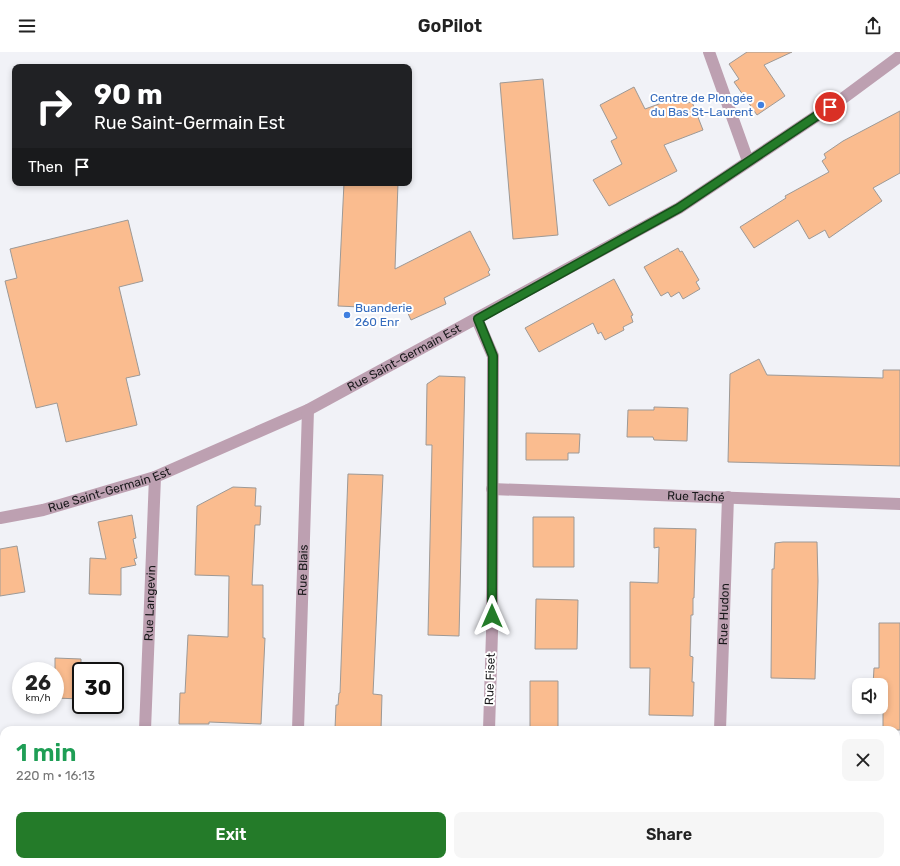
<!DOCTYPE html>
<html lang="en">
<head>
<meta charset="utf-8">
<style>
  body { margin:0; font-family:Rubik,sans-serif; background:#f6f6f6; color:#222; height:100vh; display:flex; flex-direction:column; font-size:15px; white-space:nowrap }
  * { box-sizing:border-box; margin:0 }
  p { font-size:13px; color:#767676 }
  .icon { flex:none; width:22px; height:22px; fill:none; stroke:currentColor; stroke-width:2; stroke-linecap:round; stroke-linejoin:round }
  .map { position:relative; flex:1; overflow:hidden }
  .drawer { position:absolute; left:0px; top:674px; width:900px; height:140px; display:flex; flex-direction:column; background:#fff; border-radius:12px 12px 0 0; box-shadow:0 2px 6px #0003 }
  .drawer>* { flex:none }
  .top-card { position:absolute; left:12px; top:12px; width:400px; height:122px; border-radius:8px; box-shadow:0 2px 6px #0003; background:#202124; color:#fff; overflow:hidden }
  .controls { position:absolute; left:852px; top:626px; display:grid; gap:8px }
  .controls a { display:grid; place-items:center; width:36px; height:36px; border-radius:8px; background:#fff; box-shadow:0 2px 6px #0003; font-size:20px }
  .speed { position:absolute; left:12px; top:610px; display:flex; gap:8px; font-size:20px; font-weight:700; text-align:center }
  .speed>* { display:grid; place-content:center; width:52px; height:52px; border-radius:50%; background:#fff; box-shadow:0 2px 6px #0003; line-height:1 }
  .speed small { font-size:10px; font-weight:400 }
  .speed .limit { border:2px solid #111; border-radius:6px; background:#fff; color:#111 }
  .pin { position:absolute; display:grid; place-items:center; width:34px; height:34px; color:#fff; margin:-17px; border:2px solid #fff; border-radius:50%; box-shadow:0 1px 4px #0007 }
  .me { position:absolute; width:44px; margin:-22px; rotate:0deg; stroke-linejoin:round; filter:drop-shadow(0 0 3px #0008) }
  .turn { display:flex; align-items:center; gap:14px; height:84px; padding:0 16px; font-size:18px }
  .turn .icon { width:52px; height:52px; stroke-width:2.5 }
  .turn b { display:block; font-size:28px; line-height:34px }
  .then { display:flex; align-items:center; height:38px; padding:0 16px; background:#0003; gap:8px; font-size:15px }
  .round { display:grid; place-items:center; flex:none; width:42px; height:42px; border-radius:8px; background:#f6f6f6 }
  .head { display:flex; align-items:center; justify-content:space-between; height:68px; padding:0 16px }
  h1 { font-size:24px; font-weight:600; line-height:30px; color:#1e9e55 }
  .button { display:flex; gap:8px; margin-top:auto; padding:8px 16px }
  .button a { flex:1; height:46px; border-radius:8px; background:#247b29; color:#fff; font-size:16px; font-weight:600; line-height:46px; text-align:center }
  .button a+a { background:#f6f6f6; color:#222 }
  header { display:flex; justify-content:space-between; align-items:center; height:52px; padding:0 16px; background:#fff; font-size:18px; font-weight:600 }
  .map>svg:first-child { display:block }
</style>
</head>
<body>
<header><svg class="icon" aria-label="menu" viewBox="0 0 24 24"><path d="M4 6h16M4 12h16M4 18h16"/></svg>GoPilot<svg class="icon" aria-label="share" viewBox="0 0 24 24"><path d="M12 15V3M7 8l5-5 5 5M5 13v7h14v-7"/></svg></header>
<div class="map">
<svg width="900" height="814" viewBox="0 0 900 814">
  <rect width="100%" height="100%" fill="#f1f2f7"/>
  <path fill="#fabc8f" stroke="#9d9996" d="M 747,0 L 792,0 L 764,13 L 785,44 L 757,63 L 734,30 L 739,27 L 729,12 Z
    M 543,27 L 558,183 L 513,187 L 500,31 Z
    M 634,35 L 645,57 L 684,43 L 687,51 L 692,50 L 703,78 L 664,93 L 677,119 L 609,154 L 593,128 L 622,112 L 611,89 L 617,86 L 600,53 Z
    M 900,59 L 900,121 L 873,136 L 882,149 L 829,186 L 825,178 L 809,187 L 798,168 L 754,196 L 740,175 L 786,146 L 785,144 L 829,120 L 822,109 L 826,106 L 824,102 L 843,89 Z
    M 344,131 L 398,131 L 395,217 L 470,179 L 490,218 L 488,220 L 490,223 L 444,246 L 446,252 L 411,268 L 406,257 L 338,254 Z
    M 128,168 L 143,229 L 119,235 L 140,323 L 126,326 L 137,373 L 66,390 L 57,351 L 36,356 L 5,229 L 17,226 L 10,197 Z
    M 678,196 L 680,200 L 682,199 L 699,228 L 696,230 L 700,237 L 683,247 L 679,240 L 671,245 L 668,240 L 661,244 L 644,215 Z
    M 614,227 L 633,263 L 631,264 L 633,270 L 623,275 L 624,278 L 605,288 L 601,280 L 598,282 L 593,271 L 539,300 L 525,276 Z
    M 759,307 L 767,323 L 883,326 L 883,318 L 900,318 L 900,414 L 728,410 L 730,322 Z
    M 439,324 L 465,325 L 459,584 L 428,583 L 432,393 L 426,393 L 427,332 Z
    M 654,355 L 688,356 L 687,389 L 654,388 L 653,385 L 627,385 L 628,358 L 654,358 Z
    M 526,381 L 580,382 L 579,401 L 568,401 L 568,408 L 526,408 Z
    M 348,422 L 383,423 L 373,642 L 382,643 L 381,678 L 335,677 L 336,653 L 338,653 L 339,641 L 340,641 Z
    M 233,435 L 256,436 L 255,454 L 261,454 L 260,473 L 255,473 L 252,533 L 263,533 L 263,586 L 265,586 L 261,672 L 209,670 L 209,672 L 179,672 L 180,641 L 185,641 L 188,583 L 228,585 L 229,524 L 195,523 L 197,454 Z
    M 132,463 L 136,486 L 133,487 L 137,506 L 134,507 L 136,513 L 121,516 L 121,543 L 89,542 L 90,506 L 106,507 L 98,470 Z
    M 533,465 L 574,465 L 574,515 L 533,515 Z
    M 654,476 L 696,477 L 694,546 L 693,546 L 693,563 L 691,563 L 690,604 L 693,605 L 692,630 L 694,630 L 693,664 L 649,663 L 650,616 L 630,616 L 630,530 L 658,531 L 659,495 L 654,496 Z
    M 783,490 L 817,490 L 818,529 L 815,627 L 771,626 L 772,517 L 774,517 L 775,491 Z
    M 17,494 L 25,540 L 0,544 L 0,497 Z
    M 536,547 L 578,548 L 577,597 L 535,597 Z
    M 879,571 L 900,571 L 900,678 L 883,678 L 883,652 L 881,652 L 881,633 L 873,633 L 874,616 L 879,616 Z
    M 55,606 L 81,607 L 81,647 L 55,646 Z
    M 530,629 L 558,629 L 558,678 L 530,678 Z"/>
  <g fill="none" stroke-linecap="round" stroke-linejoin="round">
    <g stroke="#bda0b1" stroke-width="12">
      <path d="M 709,0 L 748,109"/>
      <path d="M 477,267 L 493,304 L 492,580 L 489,678"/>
      <path id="s1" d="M 492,437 L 900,452"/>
      <path id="s2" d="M 0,466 L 43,458 L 155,425 L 308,358 L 679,156 L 842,47 L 900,4"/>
      <path id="s3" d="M 145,678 L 155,425"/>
      <path id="s4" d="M 298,678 L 308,358"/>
      <path id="s5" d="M 720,678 L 728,445"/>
      <path d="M 140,814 L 140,810"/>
      <path d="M 293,814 L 294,810"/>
      <path d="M 484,814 L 485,810"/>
      <path d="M 716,814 L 716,810"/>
    </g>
  </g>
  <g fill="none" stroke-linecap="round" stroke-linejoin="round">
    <g stroke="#17501b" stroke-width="10">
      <path id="route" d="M 492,564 L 493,304 L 478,267 L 679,156 L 830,55"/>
    </g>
    <use href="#route" stroke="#247b29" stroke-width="7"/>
  </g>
  <g fill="#3f7fe0" stroke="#fff" stroke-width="1.5">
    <circle cx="761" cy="53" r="4"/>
    <circle cx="347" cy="263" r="4"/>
  </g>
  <g text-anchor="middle" stroke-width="4" stroke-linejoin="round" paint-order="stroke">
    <g font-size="12" fill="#366cbe" stroke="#fff" text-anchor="end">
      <text x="753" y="50">Centre de Plongée<tspan x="753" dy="14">du Bas St-Laurent</tspan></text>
      <text x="355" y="260" text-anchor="start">Buanderie<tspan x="355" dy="14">260 Enr</tspan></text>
    </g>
    <g font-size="12" fill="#19191b" stroke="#fff">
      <text dy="4" stroke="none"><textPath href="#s2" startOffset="437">Rue Saint-Germain Est</textPath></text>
      <text dy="4" stroke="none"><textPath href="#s2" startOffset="113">Rue Saint-Germain Est</textPath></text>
      <text dy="4" stroke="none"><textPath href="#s1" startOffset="204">Rue Taché</textPath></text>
      <text dy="4" stroke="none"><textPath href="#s4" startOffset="160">Rue Blais</textPath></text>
      <text dy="4" stroke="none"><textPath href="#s3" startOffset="127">Rue Langevin</textPath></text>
      <text dy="4" stroke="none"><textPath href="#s5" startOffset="116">Rue Hudon</textPath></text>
      <text transform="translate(490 627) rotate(-88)" y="4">Rue Fiset</text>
    </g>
  </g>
</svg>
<div class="controls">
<a><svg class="icon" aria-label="sound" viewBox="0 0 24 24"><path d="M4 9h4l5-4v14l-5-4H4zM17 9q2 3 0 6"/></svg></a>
</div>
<div class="speed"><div>26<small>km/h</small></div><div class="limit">30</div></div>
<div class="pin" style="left:830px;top:55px;background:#d93025"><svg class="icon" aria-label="arrive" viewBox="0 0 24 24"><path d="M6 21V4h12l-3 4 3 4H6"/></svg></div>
<svg class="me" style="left:492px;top:564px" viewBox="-20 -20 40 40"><path d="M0-17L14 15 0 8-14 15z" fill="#247b29" stroke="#fff" stroke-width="4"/></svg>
<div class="top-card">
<div class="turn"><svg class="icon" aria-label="right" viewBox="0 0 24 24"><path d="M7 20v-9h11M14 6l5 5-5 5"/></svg><div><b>90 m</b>Rue Saint-Germain Est</div></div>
<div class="then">Then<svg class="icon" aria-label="arrive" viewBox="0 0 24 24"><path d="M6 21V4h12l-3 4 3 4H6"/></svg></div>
</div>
<section class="drawer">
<div class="head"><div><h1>1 min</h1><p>220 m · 16:13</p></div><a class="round"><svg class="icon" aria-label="close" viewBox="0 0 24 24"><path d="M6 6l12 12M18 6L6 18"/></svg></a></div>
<div class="button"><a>Exit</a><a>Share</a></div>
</section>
</div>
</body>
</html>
